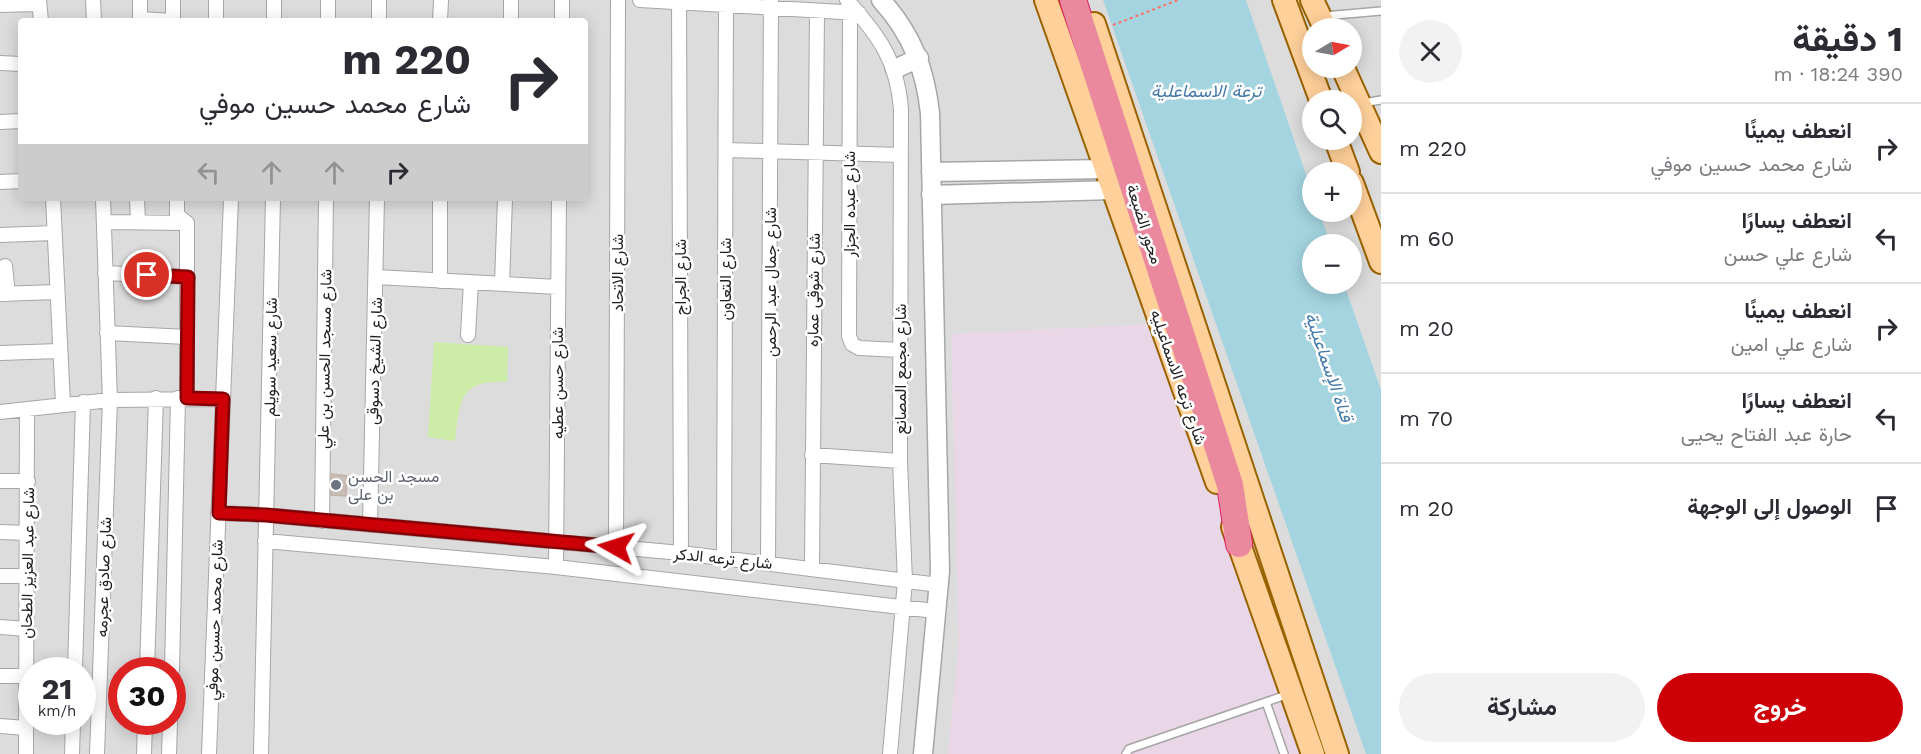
<!DOCTYPE html>
<html lang="ar">
<head>
<meta charset="utf-8">
<style>
  body { margin:0; font-family:"Work Sans",Vazirmatn,sans-serif; background:#f2f2f3; color:#2b2b33; direction:rtl; height:100vh; display:flex; flex-direction:column; font-size:22px; white-space:nowrap }
  * { box-sizing:border-box; margin:0 }
  p { font-size:20px; color:#7c7c81 }
  .icon { flex:none; width:33px; height:33px; fill:none; stroke:currentColor; stroke-width:2; stroke-linecap:round; stroke-linejoin:round }
  .map { position:relative; flex:1; overflow:hidden; direction:ltr }
  .panel { display:flex; flex-direction:column; background:#fff; width:540px }
  .panel>* { flex:none }
  .banner { position:absolute; left:18px; top:18px; width:570px; height:183px; border-radius:6px; box-shadow:0 3px 15px #0003; direction:rtl; background:#fff; color:#2b2b33; overflow:hidden }
  .needle { width:39px; rotate:80deg }
  .controls { position:absolute; left:1302px; top:18px; display:grid; gap:12px }
  .controls a { display:grid; place-items:center; width:60px; height:60px; border-radius:50%; background:#fff; box-shadow:0 3px 15px #0003; font-size:30px }
  .speed { position:absolute; left:18px; top:657px; display:flex; gap:12px; font-size:30px; font-weight:700; text-align:center }
  .speed>* { display:grid; place-content:center; width:78px; height:78px; border-radius:50%; background:#fff; box-shadow:0 3px 15px #0003; line-height:1 }
  .speed small { font-size:15px; font-weight:400 }
  .speed .limit { border:9px solid #d22; background:#fff; color:#111 }
  .pin { position:absolute; display:grid; place-items:center; width:51px; height:51px; color:#fff; margin:-26px; border:3px solid #fff; border-radius:50%; box-shadow:0 2px 6px #0007 }
  .me { position:absolute; width:66px; margin:-33px; rotate:276deg; stroke-linejoin:round; filter:drop-shadow(0 0 4px #0008) }
  .turn { display:flex; align-items:center; gap:21px; height:126px; padding:0 18px; font-size:27px }
  .turn .icon { width:78px; height:78px; stroke-width:2.5 }
  .turn b { display:block; font-size:42px; line-height:51px }
  .lanes { display:flex; align-items:center; height:57px; padding:0 18px; background:#0003; justify-content:center; gap:30px; direction:ltr }
  .lanes .off { opacity:.35 }
  .round { display:grid; place-items:center; flex:none; width:63px; height:63px; border-radius:32px; background:#f2f2f3 }
  .overview { display:flex; align-items:center; justify-content:space-between; height:102px; padding:0 18px }
  h1 { font-size:36px; font-weight:700; line-height:45px }
  .action { display:flex; gap:12px; margin-top:auto; padding:12px 18px }
  .action a { flex:1; height:69px; border-radius:36px; background:#cd0007; color:#fff; font-size:24px; font-weight:700; line-height:69px; text-align:center }
  .action a+a { background:#f2f2f3; color:#2b2b33 }
  ul { padding:0; list-style:none }
  li { display:flex; align-items:center; gap:18px; height:90px; padding:0 18px; border-top:2px solid #e1e1e2 }
  li div { flex:1 }
  li b { display:block; font-size:22px }
  li em { font-style:normal }
  main { display:flex; flex:1; min-height:0 }
  .map>svg:first-child { display:block }
</style>
</head>
<body>
<main>
<section class="panel">
<div class="overview"><div><h1>1 دقيقة</h1><p>390 m · 18:24</p></div><a class="round"><svg class="icon" aria-label="close" viewBox="0 0 24 24"><path d="M6 6l12 12M18 6L6 18"/></svg></a></div>
<ul>
<li><svg class="icon" aria-label="right" viewBox="0 0 24 24"><path d="M7 20v-9h11M14 6l5 5-5 5"/></svg><div><b>انعطف يمينًا</b><p>شارع محمد حسين موفي</p></div><em>220 m</em></li>
<li><svg class="icon" aria-label="left" viewBox="0 0 24 24"><path d="M17 20v-9H6M10 6l-5 5 5 5"/></svg><div><b>انعطف يسارًا</b><p>شارع علي حسن</p></div><em>60 m</em></li>
<li><svg class="icon" aria-label="right" viewBox="0 0 24 24"><path d="M7 20v-9h11M14 6l5 5-5 5"/></svg><div><b>انعطف يمينًا</b><p>شارع علي امين</p></div><em>20 m</em></li>
<li><svg class="icon" aria-label="left" viewBox="0 0 24 24"><path d="M17 20v-9H6M10 6l-5 5 5 5"/></svg><div><b>انعطف يسارًا</b><p>حارة عبد الفتاح يحيى</p></div><em>70 m</em></li>
<li><svg class="icon" aria-label="arrive" viewBox="0 0 24 24"><path d="M6 21V4h12l-3 4 3 4H6"/></svg><div><b>الوصول إلى الوجهة</b></div><em>20 m</em></li>
</ul>
<div class="action"><a>خروج</a><a>مشاركة</a></div>
</section>
<div class="map">
<svg width="1381" height="754" viewBox="0 0 1381 754">
  <rect width="100%" height="100%" fill="#f0ece4"/>
  <path fill="#dddcdc" fill-rule="evenodd" d="M 0,0 L 1381,0 L 1381,754 L 0,754 ZM 21,21 L 585,21 L 585,198 L 21,198 ZM 1312,28 L 1352,28 L 1352,68 L 1312,68 ZM 1312,100 L 1352,100 L 1352,140 L 1312,140 ZM 1312,172 L 1352,172 L 1352,212 L 1312,212 ZM 1312,244 L 1352,244 L 1352,284 L 1312,284 ZM 32,670 L 82,670 L 82,722 L 32,722 ZM 122,670 L 172,670 L 172,722 L 122,722 Z"/>
  <path fill="#e9d6e6" d="M 1156,324 L 1305,754 L 948,754 L 959,642 L 951,334 Z"/>
  <path fill="#cceca8" d="M 434,342 L 508,347 L 507,382 C 459,379 460,401 455,441 L 428,437 Z"/>
  <path fill="#a3d4df" d="M 1103,0 L 1246,0 L 1312,192 L 1312,212 L 1319,212 L 1331,244 L 1312,244 L 1312,284 L 1344,284 L 1381,390 L 1381,754 L 1366,754 Z"/>
  <path fill="#c8beb7" stroke="#c2b2a6" stroke-width="1.5" d="M 332,474 L 347,476 L 346,496 L 331,495 Z"/>
  <g fill="none" stroke-linecap="round" stroke-linejoin="round">
    <g stroke="#a6a6a6" stroke-width="10">
      <path id="service" d="M 1324,16 L 1381,11
        M 1363,103 L 1381,100
        M 1266,702 L 1284,754
        M 1126,754 L 1129,749 L 1289,694"/>
    </g>
    <g stroke="#a6a6a6" stroke-width="16">
      <path id="minor" d="M 39,0 L 41,21
        M 93,0 L 94,21
        M 140,0 L 140,21
        M 173,0 L 173,21
        M 274,0 L 274,21
        M 640,0 L 859,13
        M 679,0 L 681,553
        M 847,0 C 879,36 897,60 901,109 L 900,461 L 905,581 L 890,754
        M 0,5 L 39,4
        M 850,13 L 849,336 L 852,344 L 859,348 L 900,350
        M 140,19 L 173,21
        M 216,21 L 216,0
        M 328,21 L 328,0
        M 379,21 L 379,0
        M 440,21 L 441,0
        M 511,21 L 511,0
        M 562,21 L 562,0
        M 0,63 L 21,64
        M 0,122 L 21,121
        M 726,150 L 901,155
        M 0,182 L 21,181
        M 53,198 L 63,404
        M 137,198 L 138,222
        M 177,198 L 177,215 L 187,223 L 187,398
        M 104,222 L 187,223
        M 0,235 L 54,233
        M 5,266 L 8,294
        M 105,273 L 188,277
        M 376,277 L 558,287
        M 440,281 L 440,198
        M 502,284 L 505,198
        M 0,294 L 56,292
        M 107,333 L 187,337
        M 468,335 L 471,282
        M 0,353 L 59,351
        M 0,412 L 110,400 L 223,399
        M 812,455 L 900,461
        M 0,481 L 28,481
        M 218,513 L 266,515 L 681,553 L 939,585
        M 322,521 L 326,198
        M 370,525 L 377,198
        M 0,532 L 27,533
        M 265,541 L 556,567 L 935,611
        M 616,547 L 618,0
        M 724,558 L 726,0
        M 768,563 L 771,0
        M 556,567 L 559,198
        M 812,568 L 817,11
        M 0,576 L 27,576
        M 0,627 L 27,629
        M 75,670 L 83,402
        M 147,670 L 156,398
        M 172,670 L 178,398
        M 0,676 L 26,676
        M 0,726 L 26,728
        M 26,754 L 27,409
        M 72,754 L 73,722
        M 97,754 L 110,400 L 103,198
        M 144,754 L 145,722
        M 169,754 L 170,722
        M 209,754 L 231,198
        M 261,754 L 273,198"/>
    </g>
    <g stroke="#a6a6a6" stroke-width="21">
      <path id="tertiary" d="M 881,0 C 912,34 925,69 930,113 L 940,571 L 923,754
        M 895,69 L 919,58
        M 931,172 L 1107,169
        M 931,195 L 1113,190"/>
    </g>
    <g stroke="#996200" stroke-width="26">
      <path id="primary" d="M 1046,0 L 1217,482
        M 1284,0 L 1321,100
        M 1312,0 L 1325,28
        M 1094,24 L 1337,754
        M 1343,68 L 1381,152
        M 1336,140 L 1348,172
        M 1352,183 L 1381,262
        M 1233,527 L 1313,754"/>
    </g>
    <g stroke="#e21e67" stroke-width="28">
      <path id="motorway" d="M 1073,0 L 1230,485 L 1239,544"/>
    </g>
    <path stroke="#ff7166" stroke-width="2" stroke-dasharray="3 3" stroke-linecap="butt" d="M 1113,25 L 1178,0"/>
    <use href="#service" stroke="#fff" stroke-width="7"/>
    <use href="#minor" stroke="#fff" stroke-width="14"/>
    <use href="#tertiary" stroke="#fff" stroke-width="18"/>
    <use href="#primary" stroke="#ffd09a" stroke-width="22"/>
    <use href="#motorway" stroke="#ea899e" stroke-width="26"/>
  </g>
  <g fill="none" stroke-linecap="round" stroke-linejoin="round">
    <g stroke="#850005" stroke-width="15">
      <path id="route" d="M 147,275 L 188,277 L 187,398 L 223,399 L 219,513 L 266,515 L 616,547"/>
    </g>
    <use href="#route" stroke="#cd0007" stroke-width="10"/>
  </g>
  <circle fill="#6b7280" stroke="#fff" stroke-width="2" cx="336" cy="485" r="6"/>
  <g text-anchor="middle" stroke-width="5" stroke-linejoin="round" paint-order="stroke">
    <g font-size="16" fill="#1f1f1f" stroke="#fff">
      <text transform="translate(849 204) rotate(-90)" y="6">شارع عبده الجزار</text>
      <text transform="translate(1145 224) rotate(72)" y="6">محور الضبعة</text>
      <text transform="translate(617 273) rotate(-90)" y="6">شارع الاتحاد</text>
      <text transform="translate(680 277) rotate(-90)" y="6">شارع الجراج</text>
      <text transform="translate(725 279) rotate(-90)" y="6">شارع التعاون</text>
      <text transform="translate(770 282) rotate(-90)" y="6">شارع جمال عبد الرحمن</text>
      <text transform="translate(813 290) rotate(-89)" y="6">شارع شوقى عماره</text>
      <text transform="translate(270 357) rotate(-89)" y="6">شارع سعيد سويلم</text>
      <text transform="translate(324 359) rotate(-89)" y="6">شارع مسجد الحسن بن علي</text>
      <text transform="translate(374 361) rotate(-88)" y="6">شارع الشيخ دسوقى</text>
      <text transform="translate(900 369) rotate(-90)" y="6">شارع مجمع المصانع</text>
      <text transform="translate(1179 377) rotate(71)" y="6">شارع ترعه الاسماعيليه</text>
      <text transform="translate(557 383) rotate(-90)" y="6">شارع حسن عطيه</text>
      <text transform="translate(723 558) rotate(6)" y="6">شارع ترعه الدكر</text>
      <text transform="translate(27 563) rotate(-89)" y="6">شارع عبد العزيز الطحان</text>
      <text transform="translate(103 577) rotate(-88)" y="6">شارع صادق عجرمه</text>
      <text transform="translate(214 620) rotate(-88)" y="6">شارع محمد حسين موفي</text>
    </g>
    <g font-size="16" fill="#5b616d" stroke="#fff" text-anchor="start">
      <text x="348" y="482">مسجد الحسن<tspan x="348" dy="18">بن على</tspan></text>
    </g>
    <g font-size="18" font-style="italic" fill="#447aaa" stroke="#fff">
      <text x="1206" y="97">ترعة الاسماعلية</text>
      <text transform="translate(1329 367) rotate(71)" y="6">قناة الإسماعيلية</text>
    </g>
  </g>
</svg>
<div class="controls">
<a><svg class="needle" viewBox="-14 -14 28 28"><path d="M0-13l5 13h-10z" fill="#e53935"/><path d="M0 13l5-13h-10z" fill="#7c7c81"/></svg></a>
<a><svg class="icon" aria-label="search" viewBox="0 0 24 24"><circle cx="10" cy="10" r="6"/><path d="M15 15l6 6"/></svg></a>
<a>+</a>
<a>−</a>
</div>
<div class="speed"><div>21<small>km/h</small></div><div class="limit">30</div></div>
<div class="pin" style="left:147px;top:275px;background:#d93025"><svg class="icon" aria-label="arrive" viewBox="0 0 24 24"><path d="M6 21V4h12l-3 4 3 4H6"/></svg></div>
<svg class="me" style="left:616px;top:547px" viewBox="-20 -20 40 40"><path d="M0-17L14 15 0 8-14 15z" fill="#cd0007" stroke="#fff" stroke-width="4"/></svg>
<div class="banner">
<div class="turn"><svg class="icon" aria-label="right" viewBox="0 0 24 24"><path d="M7 20v-9h11M14 6l5 5-5 5"/></svg><div><b>220 m</b>شارع محمد حسين موفي</div></div>
<div class="lanes"><svg class="icon off" aria-label="left" viewBox="0 0 24 24"><path d="M17 20v-9H6M10 6l-5 5 5 5"/></svg><svg class="icon off" aria-label="ahead" viewBox="0 0 24 24"><path d="M12 20V5M6 11l6-6 6 6"/></svg><svg class="icon off" aria-label="ahead" viewBox="0 0 24 24"><path d="M12 20V5M6 11l6-6 6 6"/></svg><svg class="icon" aria-label="right" viewBox="0 0 24 24"><path d="M7 20v-9h11M14 6l5 5-5 5"/></svg></div>
</div>
</div>
</main>
</body>
</html>
